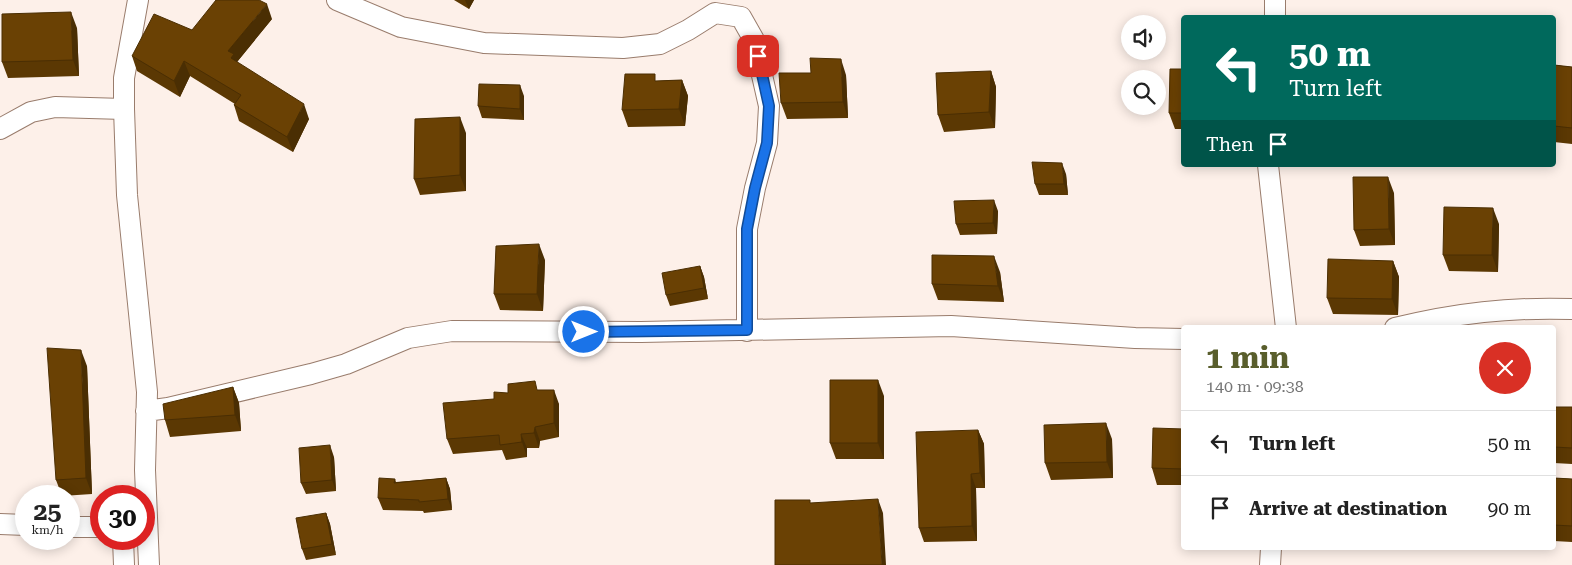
<!DOCTYPE html>
<html lang="en">
<head>
<meta charset="utf-8">
<style>
  body { margin:0; font-family:"Roboto Serif",serif; background:#f6f6f6; color:#222; height:100vh; display:flex; flex-direction:column; font-size:19px; white-space:nowrap }
  * { box-sizing:border-box; margin:0 }
  p { font-size:16px; color:#767676 }
  .icon { flex:none; width:28px; height:28px; fill:none; stroke:currentColor; stroke-width:2; stroke-linecap:round; stroke-linejoin:round }
  .map { position:relative; flex:1; overflow:hidden }
  .sheet { position:absolute; left:1181px; top:325px; width:375px; height:225px; display:flex; flex-direction:column; background:#fff; border-radius:5px; box-shadow:0 2px 12px #0003 }
  .sheet>* { flex:none }
  .top-card { position:absolute; left:1181px; top:15px; width:375px; height:152px; border-radius:5px; box-shadow:0 2px 12px #0003; background:#00695c; color:#fff; overflow:hidden }
  .tools { position:absolute; left:1121px; top:15px; display:grid; gap:10px }
  .tools a { display:grid; place-items:center; width:45px; height:45px; border-radius:50%; background:#fff; box-shadow:0 2px 12px #0003; font-size:25px }
  .speed { position:absolute; left:15px; top:485px; display:flex; gap:10px; font-size:25px; font-weight:700; text-align:center }
  .speed>* { display:grid; place-content:center; width:65px; height:65px; border-radius:50%; background:#fff; box-shadow:0 2px 12px #0003; line-height:1 }
  .speed small { font-size:12px; font-weight:400 }
  .speed .limit { border:8px solid #d22; background:#fff; color:#111 }
  .pin { position:absolute; display:grid; place-items:center; width:42px; height:42px; color:#fff; margin:-21px; border-radius:10px; box-shadow:0 2px 8px #0006 }
  .me { position:absolute; width:55px; margin:-28px; rotate:90deg; stroke-linejoin:round; filter:drop-shadow(0 0 4px #0008) }
  .turn { display:flex; align-items:center; gap:18px; height:105px; padding:0 25px; font-size:22px }
  .turn .icon { width:65px; height:65px; stroke-width:2.5 }
  .turn b { display:block; font-size:35px; line-height:42px }
  .then { display:flex; align-items:center; height:48px; padding:0 25px; background:#0003; gap:10px; font-size:19px }
  .round { display:grid; place-items:center; flex:none; width:52px; height:52px; border-radius:26px; background:#f6f6f6 }
  .overview { display:flex; align-items:center; justify-content:space-between; height:85px; padding:0 25px }
  h1 { font-size:30px; font-weight:700; line-height:38px; color:#595e2c }
  ul { padding:0; list-style:none }
  li { display:flex; align-items:center; gap:15px; height:65px; padding:0 25px; border-top:1px solid #e0e0e0 }
  li div { flex:1 }
  li b { display:block; font-size:19px }
  li em { font-style:normal }
  .map>svg:first-child { display:block }
</style>
</head>
<body>
<div class="map">
<svg width="1572" height="565" viewBox="0 0 1572 565">
  <rect width="100%" height="100%" fill="#fdf0e9"/>
  <g fill="none" stroke-linecap="round" stroke-linejoin="round">
    <g stroke="#997c6c" stroke-width="22">
      <path id="minor" d="M 138,0 L 124,78 L 124,109 L 127,195 L 147,392 L 145,470 L 149,565
        M 337,0 L 401,27 L 484,43 L 623,48 L 660,44 L 688,30 L 715,13 L 741,17 L 754,40 L 769,106 L 767,143 L 755,188 L 747,229 L 747,331
        M 1275,0 L 1275,18
        M 0,129 L 31,112 L 55,107 L 124,109
        M 1268,165 L 1286,328
        M 1395,328 C 1456,313 1510,307 1572,309
        M 146,411 L 168,408 L 311,374 L 346,364 L 408,338 L 452,331 L 641,332 L 951,326 L 1135,338 L 1184,339
        M 0,524 L 26,525
        M 69,527 L 101,527
        M 123,539 L 124,565
        M 1270,565 L 1271,548"/>
    </g>
    <use href="#minor" stroke="#fff" stroke-width="20"/>
  </g>
  <path fill="#5b3803" d="M 454,0 L 474,0 L 469,9 Z
    M 272,19 L 237,62 L 309,119 L 293,152 L 239,121 L 234,105 L 235,104 L 190,76 L 180,97 L 137,71 L 132,56 L 192,30 Z
    M 77,28 L 79,76 L 8,78 L 2,62 Z
    M 1554,65 L 1572,67 L 1572,144 L 1554,142 Z
    M 1184,69 L 1184,129 L 1175,129 L 1169,113 Z
    M 991,71 L 996,87 L 995,128 L 944,132 L 938,115 Z
    M 846,75 L 848,118 L 787,119 L 781,103 Z
    M 682,80 L 688,96 L 685,126 L 628,127 L 622,110 L 657,81 Z
    M 524,96 L 524,120 L 482,118 L 478,106 Z
    M 466,133 L 466,191 L 420,195 L 414,179 Z
    M 1066,174 L 1068,195 L 1039,195 L 1035,184 Z
    M 1394,193 L 1395,245 L 1360,246 L 1354,230 Z
    M 998,211 L 997,234 L 960,235 L 956,224 Z
    M 1499,224 L 1498,272 L 1449,271 L 1443,255 Z
    M 545,260 L 543,311 L 500,310 L 494,294 Z
    M 1393,261 L 1399,277 L 1398,315 L 1333,314 L 1327,298 Z
    M 700,266 L 704,277 L 708,299 L 670,306 L 666,295 Z
    M 1000,272 L 1004,302 L 938,300 L 932,284 Z
    M 87,366 L 92,494 L 62,496 L 56,480 Z
    M 233,387 L 239,403 L 241,431 L 170,437 L 165,420 Z
    M 539,390 L 559,404 L 559,437 L 540,441 L 539,448 L 527,448 L 527,457 L 506,460 L 502,450 L 453,454 L 447,439 L 508,393 Z
    M 884,396 L 884,459 L 836,459 L 830,443 Z
    M 1554,407 L 1572,407 L 1572,464 L 1554,463 Z
    M 1184,429 L 1184,485 L 1157,485 L 1152,468 Z
    M 978,430 L 984,444 L 985,488 L 976,488 L 977,541 L 924,542 L 919,528 Z
    M 1112,439 L 1113,478 L 1051,480 L 1045,463 Z
    M 334,457 L 336,491 L 306,494 L 301,483 Z
    M 446,478 L 450,489 L 452,510 L 424,513 L 423,511 L 383,510 L 378,498 L 395,479 L 396,482 Z
    M 1554,478 L 1572,479 L 1572,542 L 1554,541 Z
    M 326,513 L 330,524 L 336,555 L 306,560 L 302,549 Z"/>
  <path fill="#4a2e03" d="M 465,0 L 474,0 L 469,9 Z
    M 267,4 L 272,19 L 237,62 L 237,74 L 228,51 Z
    M 71,12 L 77,28 L 79,76 L 73,60 Z
    M 841,59 L 846,75 L 848,118 L 843,102 Z
    M 184,61 L 190,76 L 180,97 L 174,81 Z
    M 991,71 L 996,87 L 995,128 L 989,112 Z
    M 682,80 L 688,96 L 685,126 L 679,109 Z
    M 520,85 L 524,96 L 524,120 L 520,109 Z
    M 304,104 L 309,119 L 293,152 L 287,137 Z
    M 460,117 L 466,133 L 466,191 L 460,175 Z
    M 1062,163 L 1066,174 L 1068,195 L 1064,184 Z
    M 1388,177 L 1394,193 L 1395,245 L 1389,229 Z
    M 994,200 L 998,211 L 997,234 L 993,223 Z
    M 1493,208 L 1499,224 L 1498,272 L 1492,255 Z
    M 539,244 L 545,260 L 543,311 L 537,294 Z
    M 994,256 L 1000,272 L 1004,302 L 998,286 Z
    M 1393,261 L 1399,277 L 1398,315 L 1392,299 Z
    M 700,266 L 704,277 L 708,299 L 704,288 Z
    M 81,350 L 87,366 L 92,494 L 86,478 Z
    M 878,380 L 884,396 L 884,459 L 878,443 Z
    M 233,387 L 239,403 L 241,431 L 235,415 Z
    M 554,390 L 559,404 L 559,437 L 554,423 Z
    M 1106,423 L 1112,439 L 1113,478 L 1107,462 Z
    M 535,427 L 540,441 L 539,448 L 534,433 Z
    M 978,430 L 984,444 L 985,488 L 980,473 Z
    M 521,434 L 527,448 L 527,457 L 522,442 Z
    M 330,445 L 334,457 L 336,491 L 332,480 Z
    M 971,474 L 976,488 L 977,541 L 972,526 Z
    M 446,478 L 450,489 L 452,510 L 448,499 Z
    M 878,499 L 883,513 L 886,565 L 882,565 Z
    M 326,513 L 330,524 L 336,555 L 332,544 Z"/>
  <path fill="#6a4104" stroke="#4a2e03" d="M 216,0 L 259,0 L 267,4 L 228,51 L 234,54 L 231,58 L 304,104 L 287,137 L 234,105 L 241,95 L 184,61 L 174,81 L 132,56 L 154,14 L 192,30 Z
    M 71,12 L 73,60 L 2,62 L 2,14 Z
    M 810,58 L 841,59 L 843,102 L 781,103 L 779,73 L 811,73 Z
    M 1554,65 L 1572,67 L 1572,128 L 1554,126 Z
    M 1170,69 L 1184,69 L 1184,113 L 1169,113 Z
    M 991,71 L 989,112 L 938,115 L 936,73 Z
    M 625,74 L 655,74 L 655,81 L 682,80 L 679,109 L 622,110 Z
    M 479,84 L 520,85 L 520,109 L 478,106 Z
    M 460,117 L 460,175 L 414,179 L 415,119 Z
    M 1032,162 L 1062,163 L 1064,184 L 1035,184 Z
    M 1353,177 L 1388,177 L 1389,229 L 1354,230 Z
    M 994,200 L 993,223 L 956,224 L 954,201 Z
    M 1444,207 L 1493,208 L 1492,255 L 1443,255 Z
    M 539,244 L 537,294 L 494,294 L 496,246 Z
    M 932,255 L 994,256 L 998,286 L 932,284 Z
    M 1328,259 L 1393,261 L 1392,299 L 1327,298 Z
    M 700,266 L 704,288 L 666,295 L 662,273 Z
    M 47,348 L 81,350 L 86,478 L 56,480 Z
    M 830,380 L 878,380 L 878,443 L 830,443 Z
    M 535,381 L 537,390 L 554,390 L 554,423 L 535,427 L 534,433 L 521,434 L 522,442 L 500,445 L 499,435 L 447,439 L 443,403 L 494,399 L 494,392 L 508,393 L 508,384 Z
    M 233,387 L 235,415 L 165,420 L 163,404 Z
    M 1554,407 L 1572,407 L 1572,448 L 1554,447 Z
    M 1106,423 L 1107,462 L 1045,463 L 1044,425 Z
    M 1153,428 L 1184,429 L 1184,469 L 1152,468 Z
    M 978,430 L 980,473 L 971,474 L 972,526 L 919,528 L 916,432 Z
    M 330,445 L 332,480 L 301,483 L 299,448 Z
    M 379,478 L 395,479 L 394,483 L 446,478 L 448,499 L 419,502 L 419,500 L 378,498 Z
    M 1554,478 L 1572,479 L 1572,526 L 1554,525 Z
    M 878,499 L 882,565 L 775,565 L 775,500 L 810,500 L 810,503 Z
    M 326,513 L 332,544 L 302,549 L 296,518 Z"/>
  <g fill="none" stroke-linecap="round" stroke-linejoin="round">
    <g stroke="#114b97" stroke-width="12">
      <path id="route" d="M 584,332 L 747,330 L 747,229 L 755,188 L 767,143 L 769,106 L 758,56"/>
    </g>
    <use href="#route" stroke="#1a73e8" stroke-width="9"/>
  </g>
</svg>
<div class="tools">
<a><svg class="icon" aria-label="sound" viewBox="0 0 24 24"><path d="M4 9h4l5-4v14l-5-4H4zM17 9q2 3 0 6"/></svg></a>
<a><svg class="icon" aria-label="search" viewBox="0 0 24 24"><circle cx="10" cy="10" r="6"/><path d="M15 15l6 6"/></svg></a>
</div>
<div class="speed"><div>25<small>km/h</small></div><div class="limit">30</div></div>
<div class="pin" style="left:758px;top:56px;background:#d93025"><svg class="icon" aria-label="arrive" viewBox="0 0 24 24"><path d="M6 21V4h12l-3 4 3 4H6"/></svg></div>
<svg class="me" style="left:584px;top:332px" viewBox="-20 -20 40 40"><circle r="17" fill="#1a73e8" stroke="#fff" stroke-width="3"/><path d="M0-11L8 9 0 5-8 9z" fill="#fff"/></svg>
<div class="top-card">
<div class="turn"><svg class="icon" aria-label="left" viewBox="0 0 24 24"><path d="M17 20v-9H6M10 6l-5 5 5 5"/></svg><div><b>50 m</b>Turn left</div></div>
<div class="then">Then<svg class="icon" aria-label="arrive" viewBox="0 0 24 24"><path d="M6 21V4h12l-3 4 3 4H6"/></svg></div>
</div>
<section class="sheet">
<div class="overview"><div><h1>1 min</h1><p>140 m · 09:38</p></div><a class="round" style="background:#d93025;color:#fff"><svg class="icon" aria-label="close" viewBox="0 0 24 24"><path d="M6 6l12 12M18 6L6 18"/></svg></a></div>
<ul>
<li><svg class="icon" aria-label="left" viewBox="0 0 24 24"><path d="M17 20v-9H6M10 6l-5 5 5 5"/></svg><div><b>Turn left</b></div><em>50 m</em></li>
<li><svg class="icon" aria-label="arrive" viewBox="0 0 24 24"><path d="M6 21V4h12l-3 4 3 4H6"/></svg><div><b>Arrive at destination</b></div><em>90 m</em></li>
</ul>
</section>
</div>
</body>
</html>
